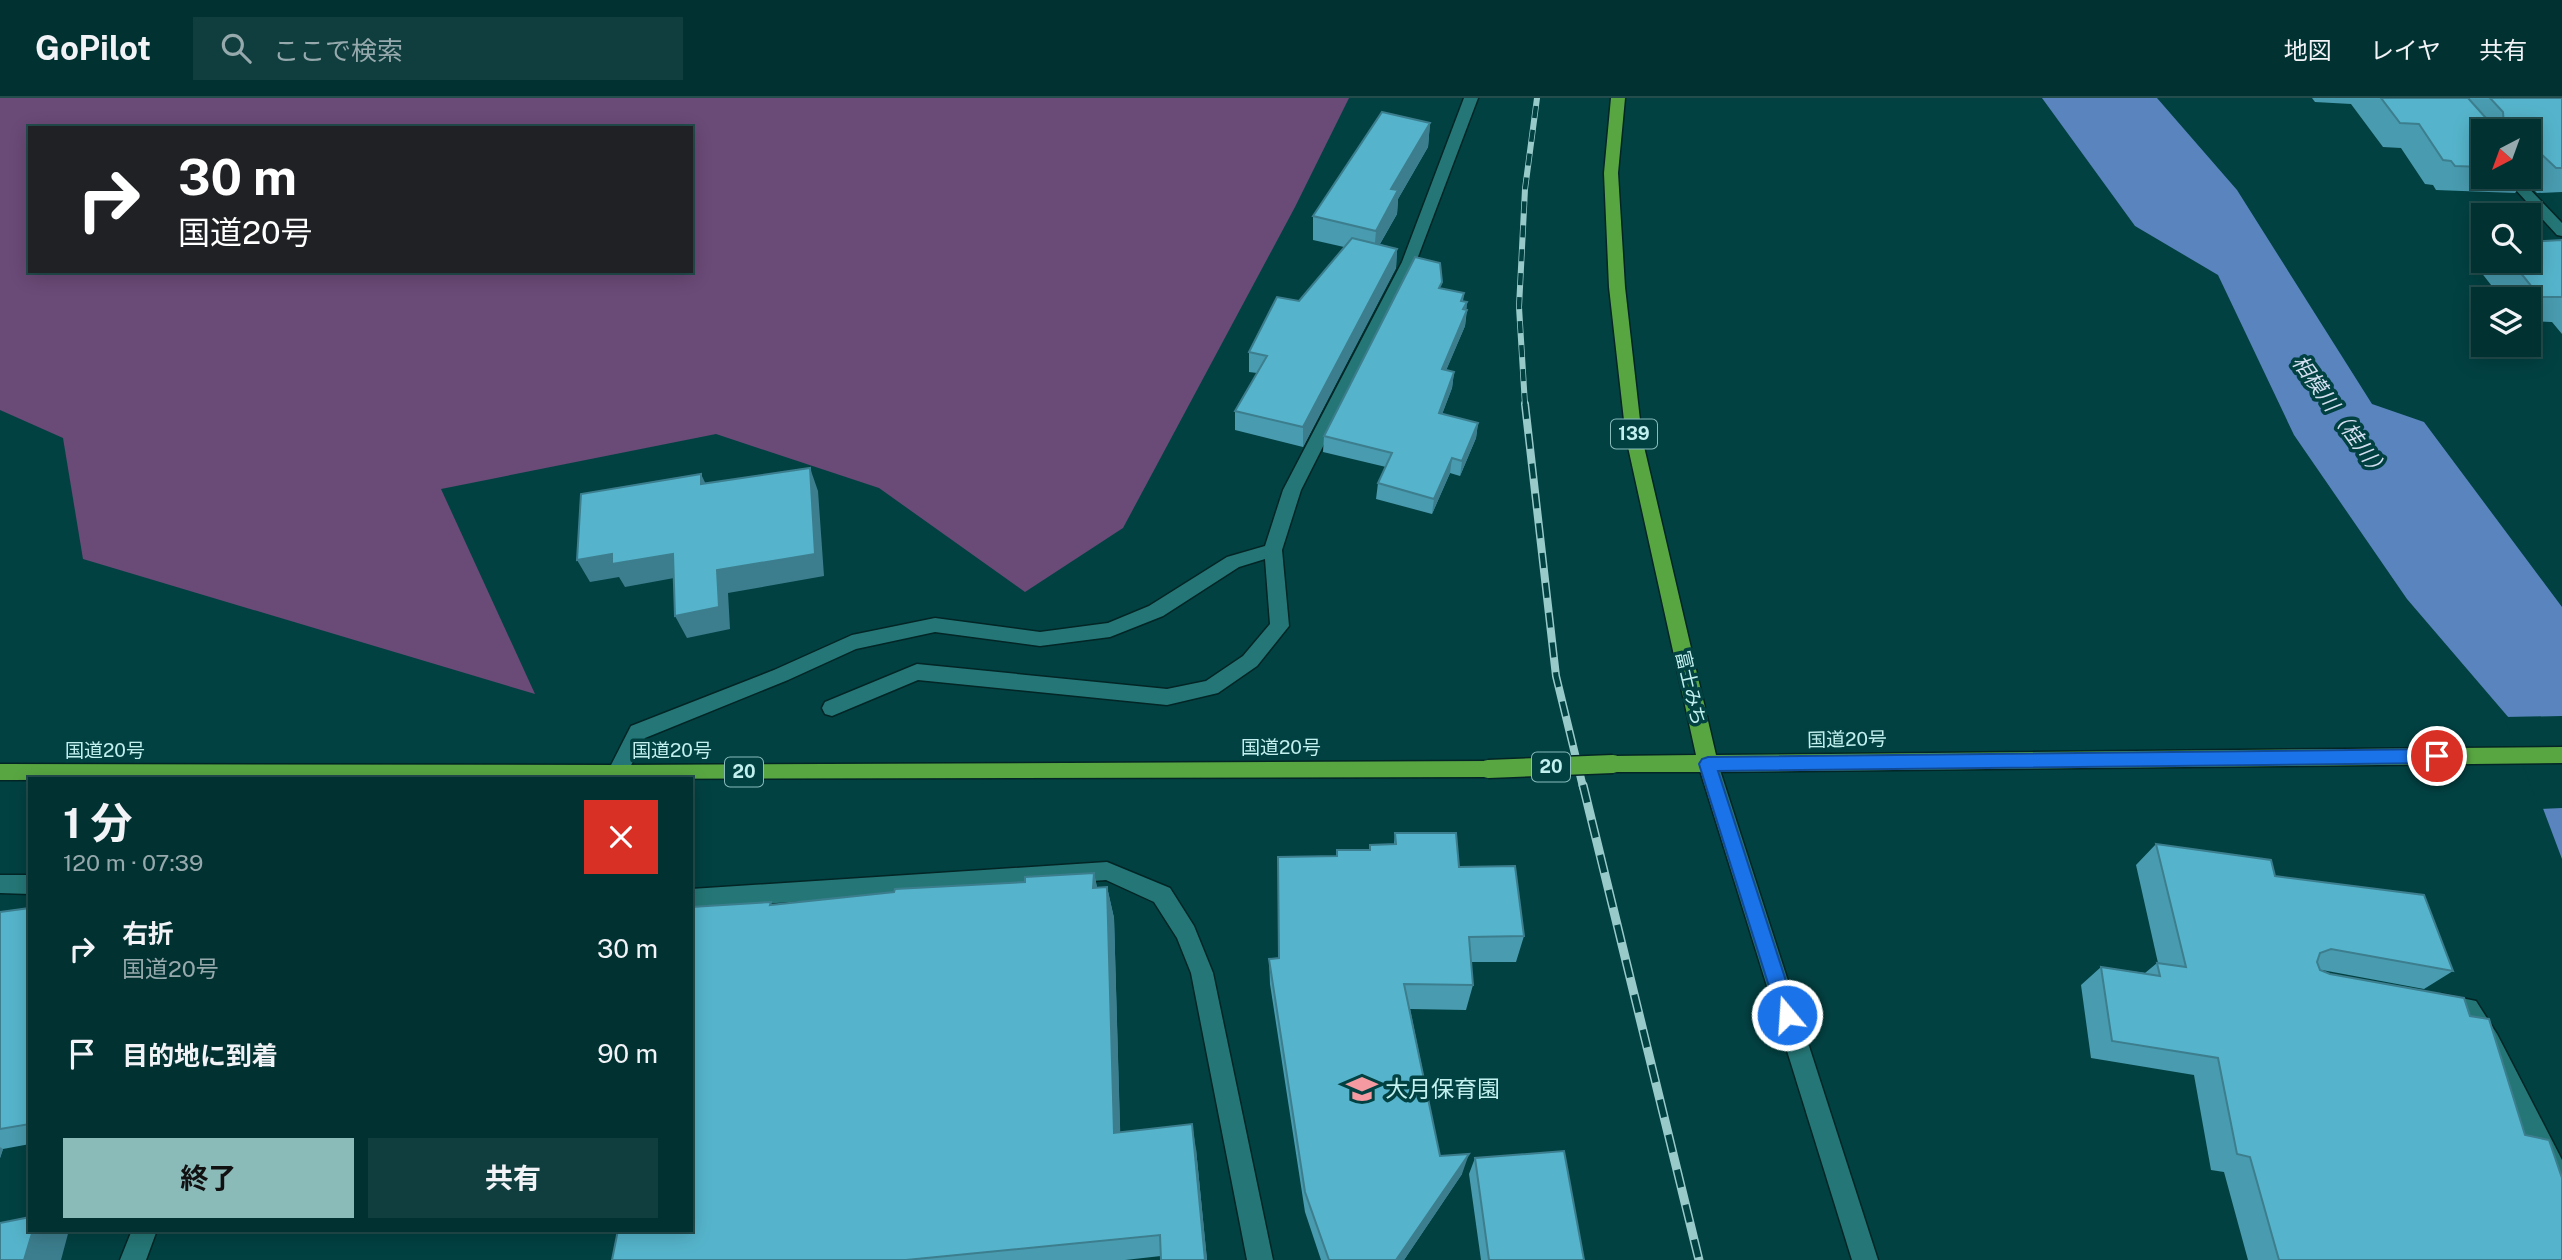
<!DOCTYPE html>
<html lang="ja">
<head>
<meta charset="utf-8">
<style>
  body { margin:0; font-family:"Public Sans","Noto Sans JP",sans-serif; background:#103d3e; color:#f1f3f6; height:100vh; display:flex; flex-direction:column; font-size:26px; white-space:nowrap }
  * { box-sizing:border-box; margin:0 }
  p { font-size:23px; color:#96a9ac }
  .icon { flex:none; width:38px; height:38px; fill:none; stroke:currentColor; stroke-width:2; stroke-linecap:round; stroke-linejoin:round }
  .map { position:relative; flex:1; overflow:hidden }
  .details { position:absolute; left:28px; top:679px; width:665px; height:455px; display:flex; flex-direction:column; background:#023132; border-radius:0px; box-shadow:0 4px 18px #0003,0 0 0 2px #234c4d }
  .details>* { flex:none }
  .banner { position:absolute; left:28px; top:28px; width:665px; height:147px; border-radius:0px; box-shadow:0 4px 18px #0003,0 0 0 2px #234c4d; background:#202124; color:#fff; overflow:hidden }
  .needle { width:46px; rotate:221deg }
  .tools { position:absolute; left:2471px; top:21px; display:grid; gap:14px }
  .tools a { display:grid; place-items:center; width:70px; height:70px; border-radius:0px; background:#023132; box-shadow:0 4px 18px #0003,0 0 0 2px #234c4d; font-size:35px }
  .pin { position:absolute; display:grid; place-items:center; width:60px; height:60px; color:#fff; margin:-30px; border:4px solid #fff; border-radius:50%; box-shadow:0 2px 7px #0007 }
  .me { position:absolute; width:77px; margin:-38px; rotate:342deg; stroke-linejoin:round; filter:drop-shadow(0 0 5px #0008) }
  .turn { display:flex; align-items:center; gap:24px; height:147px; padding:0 35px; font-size:32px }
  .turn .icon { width:91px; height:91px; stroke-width:2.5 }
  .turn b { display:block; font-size:49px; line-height:60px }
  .round { display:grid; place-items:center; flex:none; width:74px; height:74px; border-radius:0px; background:#103d3e }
  .headline { display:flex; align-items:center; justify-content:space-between; height:119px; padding:0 35px }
  h1 { font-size:42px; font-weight:700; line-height:52px }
  .action { display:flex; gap:14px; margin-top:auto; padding:14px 35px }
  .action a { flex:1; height:80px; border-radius:0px; background:#8bbbb9; color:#111; font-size:28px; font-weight:700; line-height:80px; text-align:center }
  .action a+a { background:#103d3e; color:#f1f3f6 }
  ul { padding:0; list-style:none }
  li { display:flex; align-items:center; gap:21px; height:105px; padding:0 35px }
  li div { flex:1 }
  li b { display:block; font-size:26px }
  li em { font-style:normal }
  header { display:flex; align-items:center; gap:42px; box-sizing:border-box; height:98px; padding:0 35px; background:#023132; border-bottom:2px solid #234c4d }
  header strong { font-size:33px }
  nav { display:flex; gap:38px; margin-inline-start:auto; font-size:24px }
  .search { width:490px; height:63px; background:#103d3e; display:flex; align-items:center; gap:18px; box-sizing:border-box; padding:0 24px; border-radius:0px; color:#96a9ac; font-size:26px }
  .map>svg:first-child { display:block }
</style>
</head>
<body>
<header>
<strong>GoPilot</strong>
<div class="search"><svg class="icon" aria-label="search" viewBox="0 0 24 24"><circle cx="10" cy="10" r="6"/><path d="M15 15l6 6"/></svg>ここで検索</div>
<nav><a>地図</a><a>レイヤ</a><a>共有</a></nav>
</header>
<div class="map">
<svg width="2562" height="1162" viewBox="0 0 2562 1162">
  <rect width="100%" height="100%" fill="#024142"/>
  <path fill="#6a4a77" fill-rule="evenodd" d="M 0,0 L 1349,0 L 1295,109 L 1123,430 L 1025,494 L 879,390 L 716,336 L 441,391 L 535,596 L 83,461 L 63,340 L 0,312 ZM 30,30 L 691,30 L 691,173 L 30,173 Z"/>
  <path fill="#5984be" d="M 2042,0 L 2157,0 L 2237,92 L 2372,306 L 2424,324 L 2562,509 L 2562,761 L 2509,620 L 2407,501 L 2294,337 L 2218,177 L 2135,128 Z"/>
  <path fill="#024142" d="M 2562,618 L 2562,710 L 2540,711 L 2504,619 Z"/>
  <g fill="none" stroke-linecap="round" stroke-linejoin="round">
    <g stroke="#032525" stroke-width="3">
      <path id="service" d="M 1464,0 L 1478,0 L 1416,164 L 1301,392 L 1282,452 L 1289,528 L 1257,568 L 1218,595 L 1167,607 L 918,582 L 832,618 L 825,616 L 822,610 L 825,604 L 917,566 L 1167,591 L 1206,583 L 1243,558 L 1270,526 L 1265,461 L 1239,469 L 1163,518 L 1110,539 L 1040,548 L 935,534 L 856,551 L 788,582 L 645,640 L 624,681 L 610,681 L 607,675 L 631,628 L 774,572 L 852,537 L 935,520 L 1040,534 L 1108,525 L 1149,508 L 1227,459 L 1265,448 L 1283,392 L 1402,164 Z
        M 2442,896 L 2476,903 L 2497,936 L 2562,1062 L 2562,1100 L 2553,1097 L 2481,952 L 2461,921 L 2434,915 L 2431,907 L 2434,899 Z"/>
    </g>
    <g stroke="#032525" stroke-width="3">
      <path id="minor" d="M 2504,79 L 2518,79 L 2562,125 L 2562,138 L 2557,137 Z
        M 1107,764 L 1170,790 L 1194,828 L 1213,875 L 1273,1162 L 1247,1162 L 1191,875 L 1177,840 L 1154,804 L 1106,782 L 691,811 L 691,791 Z
        M 0,777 L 30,777 L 30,796 L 0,795 Z
        M 132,1132 L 157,1132 L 146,1162 L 120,1162 Z"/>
    </g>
    <g stroke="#032525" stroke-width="3">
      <path id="tertiary" d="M 1708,658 L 1715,660 L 1718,666 L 1878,1162 L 1852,1162 L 1698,666 L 1701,660 Z"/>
    </g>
    <g stroke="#032525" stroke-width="3">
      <path id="trunk" d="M 1611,0 L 1625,0 L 1618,75 L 1625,189 L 1642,340 L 1716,657 L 2562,649 L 2562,665 L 1708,674 L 1613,674 L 1606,672 L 1603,666 L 1606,660 L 1613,658 L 1696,657 L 1626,340 L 1609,189 L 1604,75 Z
        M 1488,663 L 1495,665 L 1498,671 L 1495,677 L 1488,679 L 0,682 L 0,666 L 617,667 Z"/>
    </g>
    <use href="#service" fill="#257777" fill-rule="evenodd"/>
    <use href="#minor" fill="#257777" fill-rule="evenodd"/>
    <use href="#tertiary" fill="#257777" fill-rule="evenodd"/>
    <use href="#trunk" fill="#58a642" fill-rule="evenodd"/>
    <g stroke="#98caca" stroke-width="6">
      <path id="rail-far2" d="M 1525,307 L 1519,209 L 1525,91 L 1537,0"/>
    </g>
    <g stroke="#98caca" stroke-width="8">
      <path id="rail-far1" d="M 1525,306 L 1556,578 L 1583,689"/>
    </g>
    <g stroke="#98caca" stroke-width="9">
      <path id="rail" d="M 1583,687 L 1699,1162"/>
    </g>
    <use href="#rail-far2" stroke="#024142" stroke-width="4.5" stroke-dasharray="12" stroke-linecap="butt"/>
    <use href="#rail-far1" stroke="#024142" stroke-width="5" stroke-dasharray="15" stroke-linecap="butt"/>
    <use href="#rail" stroke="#024142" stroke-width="6" stroke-dasharray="18" stroke-linecap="butt"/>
    <g stroke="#032525" stroke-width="21" stroke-linecap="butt">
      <path id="trunk-bridge" d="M 1488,671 L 1613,666"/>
    </g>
    <use href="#trunk-bridge" stroke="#58a642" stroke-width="18"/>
  </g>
  <path fill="#499baf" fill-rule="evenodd" d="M 2312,0 L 2468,0 L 2469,1 L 2470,0 L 2562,0 L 2562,94 L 2537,95 L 2525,83 L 2515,95 L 2436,92 L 2433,87 L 2425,86 L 2401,50 L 2383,49 L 2351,6 L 2315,4 ZM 2483,33 L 2529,33 L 2529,79 L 2483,79 Z
    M 1430,25 L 1428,49 L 1398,101 L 1397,116 L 1380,146 L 1397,151 L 1396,170 L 1303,349 L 1235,332 L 1235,313 L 1257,275 L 1249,274 L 1249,254 L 1299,203 L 1344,149 L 1313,142 L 1313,118 Z
    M 2562,142 L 2562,236 L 2552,224 L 2529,223 L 2529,201 L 2502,201 L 2477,169 L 2483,162 L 2483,163 L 2529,163 Z
    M 1441,190 L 1464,195 L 1463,203 L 1467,204 L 1466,212 L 1467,212 L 1465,228 L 1446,272 L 1454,274 L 1452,290 L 1442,316 L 1478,325 L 1476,340 L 1460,378 L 1450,375 L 1432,416 L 1376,401 L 1378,385 L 1386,369 L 1323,354 L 1324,338 Z
    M 1395,735 L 1459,769 L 1524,838 L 1516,864 L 1471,864 L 1473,887 L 1466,912 L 1410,911 L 1440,1058 L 1462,1076 L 1404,1162 L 1321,1162 L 1305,1114 L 1270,886 L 1269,861 L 1279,860 L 1336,758 L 1337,752 L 1370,752 L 1370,747 L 1394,746 Z
    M 2156,746 L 2275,778 L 2453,873 L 2424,891 L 2322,872 L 2562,1162 L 2248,1162 L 2224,1074 L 2211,1072 L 2194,977 L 2091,960 L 2081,887 L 2101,869 L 2145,875 L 2157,865 L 2158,865 L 2136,767 Z
    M 1094,775 L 1097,790 L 1107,789 L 1114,820 L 1120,1034 L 1196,1051 L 1207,1162 L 1161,1162 L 1161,1158 L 1125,1162 L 612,1162 L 773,807 L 1025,784 Z
    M 30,810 L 30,1046 L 3,1051 L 0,1060 L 0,814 Z
    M 1475,1060 L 1584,1162 L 1481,1162 L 1469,1076 Z"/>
  <path fill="#3c7e8e" d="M 1430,25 L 1428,49 L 1398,101 L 1397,116 L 1374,156 L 1376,133 L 1391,91 Z
    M 1397,151 L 1396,170 L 1303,349 L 1303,329 Z
    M 1467,204 L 1465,228 L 1440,287 L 1442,271 Z
    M 1454,274 L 1452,290 L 1437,330 L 1439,315 Z
    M 1478,325 L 1476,340 L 1460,378 L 1462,363 Z
    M 1452,360 L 1450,375 L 1432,416 L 1434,401 Z
    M 810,370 L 818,393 L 824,478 L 728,495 L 730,531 L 687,540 L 675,518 Z
    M 701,376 L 712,399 L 701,386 Z
    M 612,456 L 673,456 L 685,478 L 625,489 L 619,479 L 590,484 L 577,462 Z
    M 1094,775 L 1101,807 L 1093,790 Z
    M 1107,789 L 1114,820 L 1121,1060 L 1114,1035 Z
    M 1192,1026 L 1196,1051 L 1207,1162 L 1205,1162 Z
    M 0,1049 L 3,1051 L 0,1060 Z
    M 1469,1056 L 1462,1076 L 1404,1162 L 1396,1162 Z
    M 33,1132 L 69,1132 L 61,1162 L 24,1162 Z"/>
  <path fill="#55b4cb" stroke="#3c7e8e" stroke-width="2" d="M 2381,0 L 2468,0 L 2494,29 L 2501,30 L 2504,28 L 2503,14 L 2490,0 L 2562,0 L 2562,70 L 2556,70 L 2537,52 L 2529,52 L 2529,33 L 2483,33 L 2483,69 L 2455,68 L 2451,63 L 2443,62 L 2419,26 L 2400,25 Z
    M 1382,14 L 1430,25 L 1391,91 L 1398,92 L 1376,133 L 1313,118 Z
    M 2529,64 L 2535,71 L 2529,71 Z
    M 1352,140 L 1397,151 L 1303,329 L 1235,313 L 1267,258 L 1249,254 L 1277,199 L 1299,203 Z
    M 2562,142 L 2562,199 L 2540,199 L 2511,163 L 2529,163 L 2529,144 Z
    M 1415,159 L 1440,165 L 1442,184 L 1439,190 L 1464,195 L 1461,203 L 1467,204 L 1463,211 L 1467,212 L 1442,271 L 1454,274 L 1439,315 L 1478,325 L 1462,363 L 1452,360 L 1434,401 L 1378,385 L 1392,355 L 1324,338 Z
    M 810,370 L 815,456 L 717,472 L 719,509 L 675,518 L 673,456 L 612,466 L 612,456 L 577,462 L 581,396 L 701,376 L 701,386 Z
    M 1395,735 L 1456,735 L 1459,769 L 1515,768 L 1524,838 L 1469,839 L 1473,887 L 1404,886 L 1440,1058 L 1469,1056 L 1396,1162 L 1329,1162 L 1305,1094 L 1269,861 L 1279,860 L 1278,759 L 1337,758 L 1337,752 L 1370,752 L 1370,747 L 1396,746 Z
    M 2156,746 L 2271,762 L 2275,778 L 2424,797 L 2453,873 L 2331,851 L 2320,855 L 2317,864 L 2320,872 L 2330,876 L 2464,900 L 2470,918 L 2489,921 L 2525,1037 L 2549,1042 L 2562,1080 L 2562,1162 L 2279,1162 L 2250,1059 L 2237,1056 L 2218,960 L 2112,943 L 2101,869 L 2160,878 L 2157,865 L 2186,869 Z
    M 1094,775 L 1093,790 L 1107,789 L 1114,1035 L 1192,1026 L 1205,1162 L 1161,1162 L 1160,1137 L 906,1162 L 612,1162 L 618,1132 L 691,1132 L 691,809 L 771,804 L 770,807 L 894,794 L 895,791 L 1025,784 L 1025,779 Z
    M 30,810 L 30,1026 L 0,1031 L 0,814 Z
    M 1564,1053 L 1584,1162 L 1489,1162 L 1475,1060 Z
    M 30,1119 L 30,1132 L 33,1132 L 24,1162 L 0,1162 L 0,1125 Z"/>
  <path fill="#1a73e8" stroke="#114b97" stroke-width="2" d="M 2437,651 L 2443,653 L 2445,658 L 2443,663 L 2437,665 L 1718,673 L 1797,917 L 1794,923 L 1787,926 L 1781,923 L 1778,917 L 1699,666 L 1702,661 L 1708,659 Z"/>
  <defs>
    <g id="school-bare" transform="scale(2.415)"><path d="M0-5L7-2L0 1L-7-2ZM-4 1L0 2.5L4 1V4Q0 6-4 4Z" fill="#f49aa0" stroke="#024142" stroke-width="2.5" paint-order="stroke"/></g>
  </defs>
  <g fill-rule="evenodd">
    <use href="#school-bare" x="1362" y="991"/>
  </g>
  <g text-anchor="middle" stroke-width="7" stroke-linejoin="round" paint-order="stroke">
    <g fill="#024142" stroke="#88bcbb" stroke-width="2">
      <rect x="1611" y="321.5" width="46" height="29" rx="5"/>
      <rect x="1532" y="654.5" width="38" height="29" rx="5"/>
      <rect x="725" y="659.5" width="38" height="29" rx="5"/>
    </g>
    <g font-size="18" font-weight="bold" fill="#c1f0ef">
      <text x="1634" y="342">139</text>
      <text x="1551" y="675">20</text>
      <text x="744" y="680">20</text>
    </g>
    <g font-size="19" fill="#c1f0ef" stroke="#024142">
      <text transform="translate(1691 590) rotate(77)" y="7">富士みち</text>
      <text transform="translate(1847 641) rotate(-1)" y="7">国道20号</text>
      <text x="1281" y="656">国道20号</text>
      <text x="105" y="659">国道20号</text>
      <text x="672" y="659">国道20号</text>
    </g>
    <g font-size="21" font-style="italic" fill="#d3dff0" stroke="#024142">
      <text transform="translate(2340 319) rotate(54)" y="7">相模川（桂川）</text>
    </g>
    <g font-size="23" fill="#c1f0ef" stroke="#024142" text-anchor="start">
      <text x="1385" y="999">大月保育園</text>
    </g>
  </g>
</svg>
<div class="tools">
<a><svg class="needle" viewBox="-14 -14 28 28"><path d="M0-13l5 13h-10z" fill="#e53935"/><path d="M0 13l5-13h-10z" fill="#96a9ac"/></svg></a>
<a><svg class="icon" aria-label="search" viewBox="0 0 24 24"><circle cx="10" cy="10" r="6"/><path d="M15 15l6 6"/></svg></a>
<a><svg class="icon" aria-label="layers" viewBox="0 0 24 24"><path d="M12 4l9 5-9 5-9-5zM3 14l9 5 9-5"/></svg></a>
</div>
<div class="pin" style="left:2437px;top:658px;background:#d93025"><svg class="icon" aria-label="arrive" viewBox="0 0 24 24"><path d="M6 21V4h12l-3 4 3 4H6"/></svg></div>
<svg class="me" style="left:1787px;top:917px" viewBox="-20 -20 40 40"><circle r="17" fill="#1a73e8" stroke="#fff" stroke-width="3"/><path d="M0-11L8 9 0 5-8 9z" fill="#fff"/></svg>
<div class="banner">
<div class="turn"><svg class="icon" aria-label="right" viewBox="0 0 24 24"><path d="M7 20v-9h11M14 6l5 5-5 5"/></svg><div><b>30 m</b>国道20号</div></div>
</div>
<section class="details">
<div class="headline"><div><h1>1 分</h1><p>120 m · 07:39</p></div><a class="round" style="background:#d93025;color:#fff"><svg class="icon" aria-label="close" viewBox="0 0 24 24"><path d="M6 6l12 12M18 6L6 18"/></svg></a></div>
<ul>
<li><svg class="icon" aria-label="right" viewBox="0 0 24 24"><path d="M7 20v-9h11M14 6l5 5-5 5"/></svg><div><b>右折</b><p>国道20号</p></div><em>30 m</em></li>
<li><svg class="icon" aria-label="arrive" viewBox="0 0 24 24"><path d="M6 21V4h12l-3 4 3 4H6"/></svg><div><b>目的地に到着</b></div><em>90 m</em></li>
</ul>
<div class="action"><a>終了</a><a>共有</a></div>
</section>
</div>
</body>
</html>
